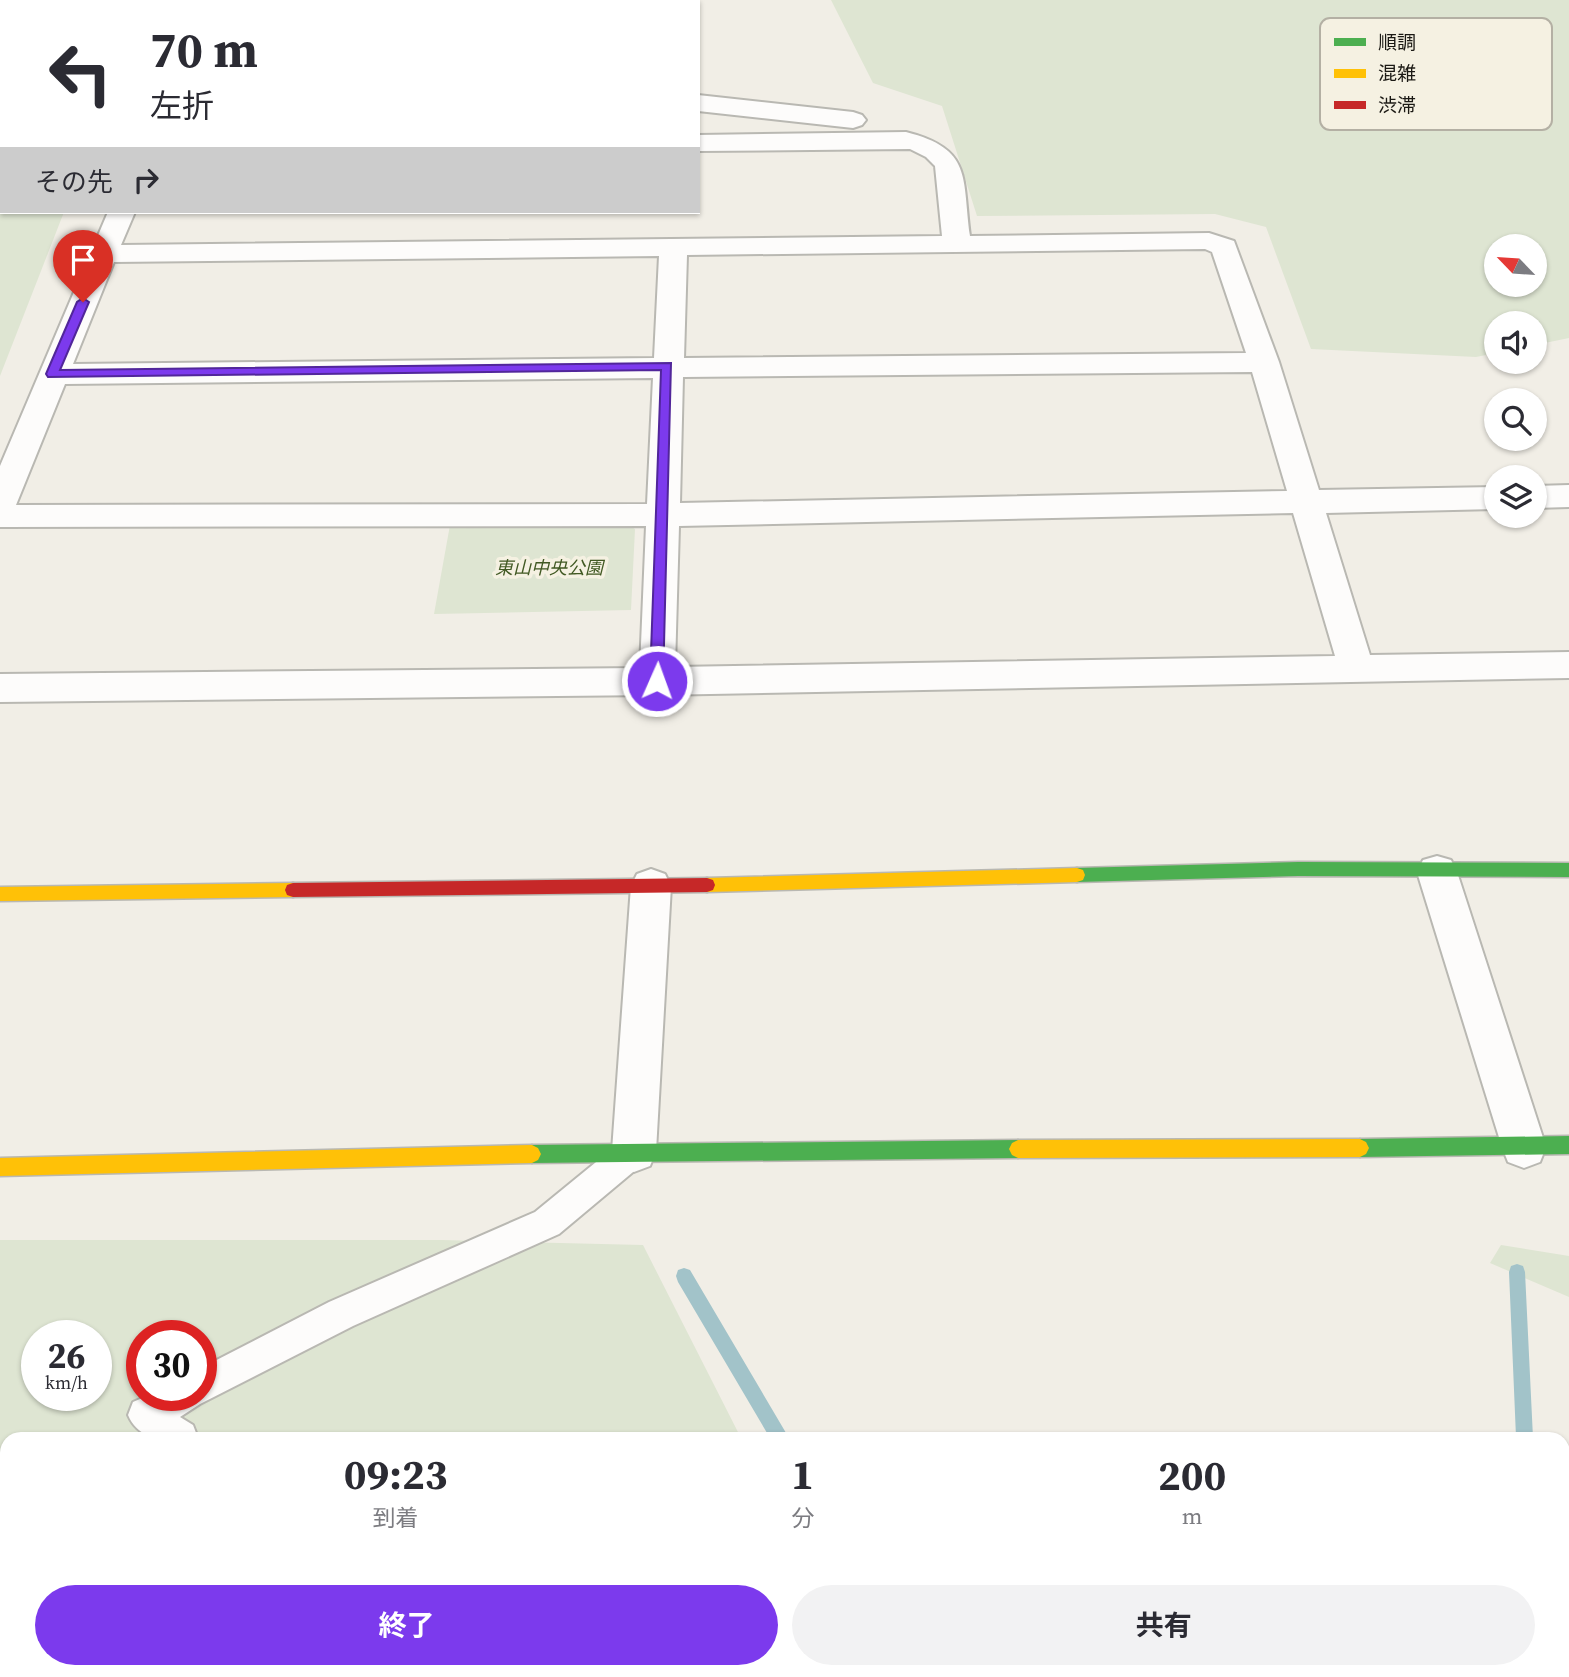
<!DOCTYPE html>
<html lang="ja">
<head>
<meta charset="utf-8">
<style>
  body { margin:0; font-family:"Source Serif 4","Noto Sans JP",serif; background:#f2f2f3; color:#2b2b33; height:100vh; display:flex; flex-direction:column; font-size:26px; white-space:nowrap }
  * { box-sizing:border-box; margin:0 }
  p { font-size:23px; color:#7c7c81 }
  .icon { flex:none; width:38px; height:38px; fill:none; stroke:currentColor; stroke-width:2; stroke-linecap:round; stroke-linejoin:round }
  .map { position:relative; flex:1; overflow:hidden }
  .sheet { position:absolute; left:0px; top:1432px; width:1570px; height:247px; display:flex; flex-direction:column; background:#fff; border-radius:21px 21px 0 0; box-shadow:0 2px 5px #0004 }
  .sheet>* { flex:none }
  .banner { position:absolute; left:0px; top:0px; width:700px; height:214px; box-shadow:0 2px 5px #0004; background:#fff; color:#2b2b33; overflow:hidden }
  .needle { width:46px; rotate:295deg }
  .controls { position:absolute; left:1484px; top:234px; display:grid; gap:14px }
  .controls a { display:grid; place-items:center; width:63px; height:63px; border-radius:50%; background:#fff; box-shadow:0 2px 5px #0004; font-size:35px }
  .speed { position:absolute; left:21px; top:1320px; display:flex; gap:14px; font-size:35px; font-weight:700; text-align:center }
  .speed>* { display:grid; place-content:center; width:91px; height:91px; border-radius:50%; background:#fff; box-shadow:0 2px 5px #0004; line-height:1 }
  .speed small { font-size:18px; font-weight:400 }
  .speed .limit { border:10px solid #d22; background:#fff; color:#111 }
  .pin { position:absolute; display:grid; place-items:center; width:60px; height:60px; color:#fff; margin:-72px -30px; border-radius:50% 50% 50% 0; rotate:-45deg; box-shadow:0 0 7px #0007 }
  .pin .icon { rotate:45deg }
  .me { position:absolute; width:77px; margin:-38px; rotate:2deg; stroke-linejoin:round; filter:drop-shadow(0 0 5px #0008) }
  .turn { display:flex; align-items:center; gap:24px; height:147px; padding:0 35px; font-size:32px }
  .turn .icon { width:91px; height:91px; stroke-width:2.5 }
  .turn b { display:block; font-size:49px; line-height:60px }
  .then { display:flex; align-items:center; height:66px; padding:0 35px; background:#0003; gap:14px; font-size:26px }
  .eta { display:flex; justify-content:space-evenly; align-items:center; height:119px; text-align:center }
  .eta b { font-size:42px; font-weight:700; line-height:49px }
  .cta { display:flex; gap:14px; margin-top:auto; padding:14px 35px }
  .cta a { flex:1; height:80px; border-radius:42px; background:#7c3aed; color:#fff; font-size:28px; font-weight:700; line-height:80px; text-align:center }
  .cta a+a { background:#f2f2f3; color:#2b2b33 }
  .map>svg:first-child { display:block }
</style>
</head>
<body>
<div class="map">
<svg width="1569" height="1677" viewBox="0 0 1569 1677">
  <rect width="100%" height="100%" fill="#f1eee6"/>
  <path fill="#dee5d2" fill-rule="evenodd" d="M 0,0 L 45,2 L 2,2 L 2,212 L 64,212 L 0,376 Z
    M 100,0 L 506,0 L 97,2 Z
    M 831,0 L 1569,0 L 1569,338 L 1535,345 L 1535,324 L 1496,324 L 1496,353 L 1476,357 L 1311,349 L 1266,227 L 1215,214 L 977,216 L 942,106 L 873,83 ZM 1496,247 L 1535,247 L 1535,285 L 1496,285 Z
    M 624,523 L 635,529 L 631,610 L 434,614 L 450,525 Z
    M 0,1240 L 442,1240 L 643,1245 L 741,1438 L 7,1438 L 7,1671 L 767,1671 L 768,1677 L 0,1677 ZM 37,1335 L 96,1335 L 96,1395 L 37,1395 ZM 142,1335 L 201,1335 L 201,1395 L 142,1395 Z
    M 1501,1245 L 1569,1256 L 1569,1297 L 1490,1263 Z"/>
  <path fill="#a2c3c9" d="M 1563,1453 L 1569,1456 L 1569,1677 L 852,1677 L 851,1671 L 1563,1671 Z"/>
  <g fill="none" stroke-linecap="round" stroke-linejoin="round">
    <path fill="#a2c3c9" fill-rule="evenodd" d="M 1517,1264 L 1523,1266 L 1525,1272 L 1533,1438 L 1516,1437 L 1509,1272 L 1511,1266 Z
      M 684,1268 L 690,1270 L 789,1438 L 770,1438 L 678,1282 L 676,1276 L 678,1270 Z"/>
    <g stroke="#b9b8b2" stroke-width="4">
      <path id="lane" d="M 634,1136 L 645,1140 L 650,1151 L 645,1162 L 559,1234 L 353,1326 L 200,1404 L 180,1417 L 193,1425 L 198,1438 C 170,1438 141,1445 128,1415 L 133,1402 L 149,1395 L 201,1395 L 201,1368 L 329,1302 L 535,1212 L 623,1140 Z"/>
    </g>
    <g stroke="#b9b8b2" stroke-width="4">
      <path id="street" d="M 117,0 L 142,0 L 116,2 Z
        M 431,0 L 455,0 L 455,2 L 431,2 Z
        M 0,63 L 2,63 L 0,78 Z
        M 698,95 L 853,112 L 862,115 L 866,120 L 862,125 L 853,128 L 698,111 Z
        M 906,132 C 973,149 962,177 970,236 L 1209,233 L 1234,241 L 1279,362 L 1319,490 L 1496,487 L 1496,509 L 1326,513 L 1370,655 L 1569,652 L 1569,678 L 657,695 L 0,702 L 0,674 L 640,668 L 646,526 L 0,527 L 0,466 L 108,212 L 135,212 L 121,245 L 942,236 L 935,166 L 926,157 L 910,149 L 698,151 L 698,135 ZM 1205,249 L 1212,252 L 1246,353 L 684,358 L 687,255 ZM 659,256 L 654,358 L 73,364 L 114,262 ZM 1252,372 L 1287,491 L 680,503 L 683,377 ZM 653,378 L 647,504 L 16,505 L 65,384 ZM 1293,513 L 1335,656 L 675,667 L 679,526 Z
        M 1569,485 L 1569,507 L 1535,508 L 1535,486 Z
        M 1437,856 L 1451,860 L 1457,872 L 1546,1147 L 1540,1162 L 1524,1168 L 1508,1162 L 1502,1147 L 1417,872 L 1423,860 Z
        M 651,869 L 665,874 L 671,886 L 656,1151 L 650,1166 L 634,1172 L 618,1166 L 612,1151 L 631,886 L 637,874 Z"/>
    </g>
    <g stroke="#b9b8b2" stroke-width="3">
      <path id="fast" d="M 1298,862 L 1569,863 L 1569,877 L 1298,876 L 1077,882 L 1071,880 L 1069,875 L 1071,870 L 1077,868 Z
        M 1569,1136 L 1569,1154 L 1360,1157 L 1354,1154 L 1351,1148 L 1354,1142 L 1360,1139 Z
        M 1018,1140 L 1024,1143 L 1027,1149 L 1024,1155 L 1018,1158 L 532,1163 L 526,1160 L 523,1154 L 526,1148 L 532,1145 Z"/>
    </g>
    <g stroke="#b9b8b2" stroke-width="3">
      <path id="slow" d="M 1077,868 L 1083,870 L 1085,875 L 1083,880 L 1077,882 L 707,892 L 701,890 L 699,885 L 701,880 L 707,878 Z
        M 293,883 L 299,885 L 301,890 L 299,895 L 293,897 L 0,901 L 0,887 Z
        M 1360,1139 L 1366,1142 L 1369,1148 L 1366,1154 L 1360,1157 L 1018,1158 L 1012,1155 L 1009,1149 L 1012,1143 L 1018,1140 Z
        M 532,1145 L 538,1148 L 541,1154 L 538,1160 L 532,1163 L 0,1176 L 0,1158 Z"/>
    </g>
    <g stroke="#b9b8b2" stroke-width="3">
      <path id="jam" d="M 707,878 L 713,880 L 715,885 L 713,890 L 707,892 L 293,897 L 287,895 L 285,890 L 287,885 L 293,883 Z"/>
    </g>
    <use href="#lane" fill="#fdfcfb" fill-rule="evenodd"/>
    <use href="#street" fill="#fdfcfb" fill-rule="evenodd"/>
    <use href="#fast" fill="#4caf50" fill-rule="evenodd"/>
    <use href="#slow" fill="#ffc107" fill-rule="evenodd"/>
    <use href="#jam" fill="#c62828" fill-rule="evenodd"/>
  </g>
  <path fill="#7c3aed" stroke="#51269a" stroke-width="2" d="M 83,298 L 89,302 L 60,370 L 671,363 L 663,685 L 652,685 L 650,681 L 661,370 L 48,377 L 46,374 L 77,302 Z"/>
  <g text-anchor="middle" stroke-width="7" stroke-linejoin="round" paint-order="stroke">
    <g font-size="18" font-style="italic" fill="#415923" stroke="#f5f1e2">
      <text x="549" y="574">東山中央公園</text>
    </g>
  </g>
  <rect x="1320" y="18" width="232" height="112" rx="10" fill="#f5f1e2" stroke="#b4b0a4" stroke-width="2"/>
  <rect x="1334" y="38" width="32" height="8" fill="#4caf50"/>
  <rect x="1334" y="69" width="32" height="9" fill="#ffc107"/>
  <rect x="1334" y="101" width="32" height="8" fill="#c62828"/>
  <g font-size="19" fill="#1b1914">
    <text x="1378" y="49">順調</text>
    <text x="1378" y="80">混雑</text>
    <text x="1378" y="112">渋滞</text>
  </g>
</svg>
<div class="controls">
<a><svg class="needle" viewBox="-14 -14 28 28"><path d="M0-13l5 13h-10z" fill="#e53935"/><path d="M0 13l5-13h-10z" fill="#7c7c81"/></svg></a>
<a><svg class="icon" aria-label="sound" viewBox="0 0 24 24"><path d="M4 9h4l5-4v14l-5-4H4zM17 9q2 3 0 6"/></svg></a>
<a><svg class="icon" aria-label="search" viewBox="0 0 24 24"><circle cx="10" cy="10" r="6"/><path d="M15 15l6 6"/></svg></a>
<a><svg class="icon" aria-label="layers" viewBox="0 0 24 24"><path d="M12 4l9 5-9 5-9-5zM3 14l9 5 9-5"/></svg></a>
</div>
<div class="speed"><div>26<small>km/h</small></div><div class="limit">30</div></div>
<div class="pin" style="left:83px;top:302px;background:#d93025"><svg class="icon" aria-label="arrive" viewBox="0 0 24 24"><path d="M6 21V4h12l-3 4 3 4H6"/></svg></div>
<svg class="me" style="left:657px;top:681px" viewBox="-20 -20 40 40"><circle r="17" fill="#7c3aed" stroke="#fff" stroke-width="3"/><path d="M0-11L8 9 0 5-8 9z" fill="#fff"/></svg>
<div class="banner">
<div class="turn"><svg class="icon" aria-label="left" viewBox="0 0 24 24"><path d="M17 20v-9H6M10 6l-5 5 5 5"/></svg><div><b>70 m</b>左折</div></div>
<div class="then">その先<svg class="icon" aria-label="right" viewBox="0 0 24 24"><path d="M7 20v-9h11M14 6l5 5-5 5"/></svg></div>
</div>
<section class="sheet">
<div class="eta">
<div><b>09:23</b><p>到着</p></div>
<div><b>1</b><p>分</p></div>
<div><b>200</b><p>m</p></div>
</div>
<div class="cta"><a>終了</a><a>共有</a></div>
</section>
</div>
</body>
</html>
